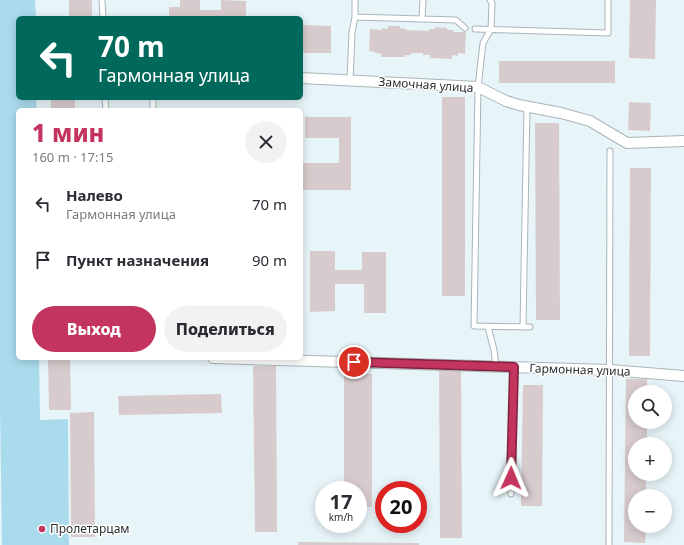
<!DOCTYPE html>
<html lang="ru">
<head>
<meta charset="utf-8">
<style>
  body { margin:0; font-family:"Noto Sans",sans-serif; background:#f2f2f3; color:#2b2b33; height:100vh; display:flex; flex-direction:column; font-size:15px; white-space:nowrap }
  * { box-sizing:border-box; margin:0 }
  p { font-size:13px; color:#7c7c81 }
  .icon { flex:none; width:22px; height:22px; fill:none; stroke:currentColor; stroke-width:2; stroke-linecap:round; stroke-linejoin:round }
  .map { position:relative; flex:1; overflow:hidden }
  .drawer { position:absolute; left:16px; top:108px; width:287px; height:252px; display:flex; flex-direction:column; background:#fff; border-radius:6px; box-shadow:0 2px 10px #0003 }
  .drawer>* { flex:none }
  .guide { position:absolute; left:16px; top:16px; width:287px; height:84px; border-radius:6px; box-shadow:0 2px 10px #0003; background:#00695c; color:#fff; overflow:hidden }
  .controls { position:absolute; left:628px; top:385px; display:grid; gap:8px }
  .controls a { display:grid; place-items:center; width:44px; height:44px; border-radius:50%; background:#fff; box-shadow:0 2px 10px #0003; font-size:20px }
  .speed { position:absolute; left:315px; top:481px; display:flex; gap:8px; font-size:20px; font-weight:700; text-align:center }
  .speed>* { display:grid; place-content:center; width:52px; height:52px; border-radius:50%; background:#fff; box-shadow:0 2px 10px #0003; line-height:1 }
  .speed small { font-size:10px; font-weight:400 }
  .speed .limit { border:6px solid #d22; background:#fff; color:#111 }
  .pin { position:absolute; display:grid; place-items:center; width:34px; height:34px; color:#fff; margin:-17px; border:2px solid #fff; border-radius:50%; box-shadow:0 1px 4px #0007 }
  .me { position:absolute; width:44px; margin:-22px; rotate:1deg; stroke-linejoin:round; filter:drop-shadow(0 0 3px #0008) }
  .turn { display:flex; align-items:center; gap:14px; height:84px; padding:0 16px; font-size:18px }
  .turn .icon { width:52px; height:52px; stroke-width:2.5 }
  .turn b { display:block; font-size:28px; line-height:34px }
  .round { display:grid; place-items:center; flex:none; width:42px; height:42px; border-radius:21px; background:#f2f2f3 }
  .overview { display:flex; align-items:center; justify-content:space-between; height:68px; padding:0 16px }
  h1 { font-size:24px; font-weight:800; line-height:30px; color:#c3355e }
  .button { display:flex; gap:8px; margin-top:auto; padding:8px 16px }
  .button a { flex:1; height:46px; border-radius:24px; background:#c3355e; color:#fff; font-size:16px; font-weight:800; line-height:46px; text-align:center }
  .button a+a { background:#f2f2f3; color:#2b2b33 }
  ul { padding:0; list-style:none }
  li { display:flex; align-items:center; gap:12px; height:56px; padding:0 16px }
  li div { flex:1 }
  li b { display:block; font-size:15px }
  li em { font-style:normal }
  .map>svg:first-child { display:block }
</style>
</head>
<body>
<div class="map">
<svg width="684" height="545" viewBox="0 0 684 545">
  <rect width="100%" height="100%" fill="#e7f4f8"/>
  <path fill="#aadbec" d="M 0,0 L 35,0 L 36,18 L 18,18 L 18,98 L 36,98 L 37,110 L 18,110 L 18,358 L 39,358 L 40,420 L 68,419 L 69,545 L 2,545 L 0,405 Z"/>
  <path fill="#d8cbcd" d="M 69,0 L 92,0 L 92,18 L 69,18 Z
    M 180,0 L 200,0 L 200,10 L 221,10 L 221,0 L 246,1 L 246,18 L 169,18 L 169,7 L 180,7 Z
    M 630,0 L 656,0 L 655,59 L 629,58 Z
    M 301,25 L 331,26 L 331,53 L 301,53 Z
    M 388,26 L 400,26 L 400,28 L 406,29 L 406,30 L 429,31 L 429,29 L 435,29 L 435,27 L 447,28 L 447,30 L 454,30 L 453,32 L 466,32 L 465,54 L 458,53 L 458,56 L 452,55 L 452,59 L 430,58 L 430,55 L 423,55 L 423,53 L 411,53 L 411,55 L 405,55 L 405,57 L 381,57 L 382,54 L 375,53 L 375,52 L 369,51 L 370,29 L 382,30 L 382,28 L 388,29 Z
    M 499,61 L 615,61 L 615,83 L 499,83 Z
    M 442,97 L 465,97 L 465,296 L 442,296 Z
    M 51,98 L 75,98 L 75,108 L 51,108 Z
    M 629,102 L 651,103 L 650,131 L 628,130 Z
    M 305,117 L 351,117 L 351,190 L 301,190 L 301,163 L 339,163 L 339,138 L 305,138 Z
    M 535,123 L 559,123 L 560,320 L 536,320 Z
    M 630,168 L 651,168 L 650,356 L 629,356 Z
    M 310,251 L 335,251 L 335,270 L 362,270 L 362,252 L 386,252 L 386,313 L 364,313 L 364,284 L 335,284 L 335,311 L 310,312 Z
    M 48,358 L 70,358 L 71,410 L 49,410 Z
    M 253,366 L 276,366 L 277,532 L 255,532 Z
    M 439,370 L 461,370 L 462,538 L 440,538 Z
    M 344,374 L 372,374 L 372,507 L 358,507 L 358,490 L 344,490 Z
    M 626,379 L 647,379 L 647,392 L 635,392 L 635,422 L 647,422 L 647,444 L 635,444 L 635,474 L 646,474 L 646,496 L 635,496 L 635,526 L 646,526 L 645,543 L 624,542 Z
    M 523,385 L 543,385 L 542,506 L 521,506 Z
    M 221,394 L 222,413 L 119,415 L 118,396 Z
    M 94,412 L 95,537 L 71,537 L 70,413 Z
    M 298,542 L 419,543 L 419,545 L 298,545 Z"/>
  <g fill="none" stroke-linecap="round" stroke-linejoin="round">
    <g stroke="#a9b5b9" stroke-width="7">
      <path id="service" d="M 102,0 L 103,18
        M 490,0 L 492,3 L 491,29 L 483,43 L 478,87 L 474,326 L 530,327
        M 355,17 L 456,20 L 465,28
        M 422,19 L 423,0
        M 475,29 L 608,33 L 608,0
        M 350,80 L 352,32 L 355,17 L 355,0
        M 105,98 L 106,110
        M 153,98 L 153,110
        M 488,327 L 494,350 L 496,367
        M 523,327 L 527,107
        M 511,494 L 514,367
        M 609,545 L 610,151"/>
    </g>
    <g stroke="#a9b5b9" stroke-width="12">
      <path id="minor" d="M 301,78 L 478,87 L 506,101 L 519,105 L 561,113 L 590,121 L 627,143 L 684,141
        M 213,358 L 610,370 L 684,376"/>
    </g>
    <use href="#service" stroke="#fff" stroke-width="5"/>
    <use href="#minor" stroke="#fff" stroke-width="10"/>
  </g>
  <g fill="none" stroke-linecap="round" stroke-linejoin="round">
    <g stroke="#7f223d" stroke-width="10">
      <path id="route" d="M 354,362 L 514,367 L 511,478"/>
    </g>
    <use href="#route" stroke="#c3355e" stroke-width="7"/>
  </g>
  <circle fill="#c3355e" stroke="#fff" stroke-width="1.5" cx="42" cy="529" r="4"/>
  <g text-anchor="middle" stroke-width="3" stroke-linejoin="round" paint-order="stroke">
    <g font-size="12" fill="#2b2f31" stroke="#fff">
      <text transform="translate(426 85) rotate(4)" y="4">Замочная улица</text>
      <text transform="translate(580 370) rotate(2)" y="4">Гармонная улица</text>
    </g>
    <g font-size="12" fill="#2b2f31" stroke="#fff" text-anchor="start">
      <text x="50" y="533">Пролетарцам</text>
    </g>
  </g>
</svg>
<div class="controls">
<a><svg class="icon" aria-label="search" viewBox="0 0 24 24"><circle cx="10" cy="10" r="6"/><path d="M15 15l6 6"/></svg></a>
<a>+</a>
<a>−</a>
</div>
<div class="speed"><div>17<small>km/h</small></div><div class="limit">20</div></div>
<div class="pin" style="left:354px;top:362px;background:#d93025"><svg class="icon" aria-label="arrive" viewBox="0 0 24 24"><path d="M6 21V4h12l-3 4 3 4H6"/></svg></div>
<svg class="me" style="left:511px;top:478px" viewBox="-20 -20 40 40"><path d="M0-17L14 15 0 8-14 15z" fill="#c3355e" stroke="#fff" stroke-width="4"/></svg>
<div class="guide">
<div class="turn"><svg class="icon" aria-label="left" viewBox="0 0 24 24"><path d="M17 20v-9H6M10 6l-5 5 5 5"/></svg><div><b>70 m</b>Гармонная улица</div></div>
</div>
<section class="drawer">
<div class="overview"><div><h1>1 мин</h1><p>160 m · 17:15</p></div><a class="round"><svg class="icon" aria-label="close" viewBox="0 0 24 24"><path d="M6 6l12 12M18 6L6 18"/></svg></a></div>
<ul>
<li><svg class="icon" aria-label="left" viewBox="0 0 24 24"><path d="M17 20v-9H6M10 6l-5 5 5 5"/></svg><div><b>Налево</b><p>Гармонная улица</p></div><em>70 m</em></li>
<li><svg class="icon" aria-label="arrive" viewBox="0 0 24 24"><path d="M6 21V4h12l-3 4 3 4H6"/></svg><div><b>Пункт назначения</b></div><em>90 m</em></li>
</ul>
<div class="button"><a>Выход</a><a>Поделиться</a></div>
</section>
</div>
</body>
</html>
